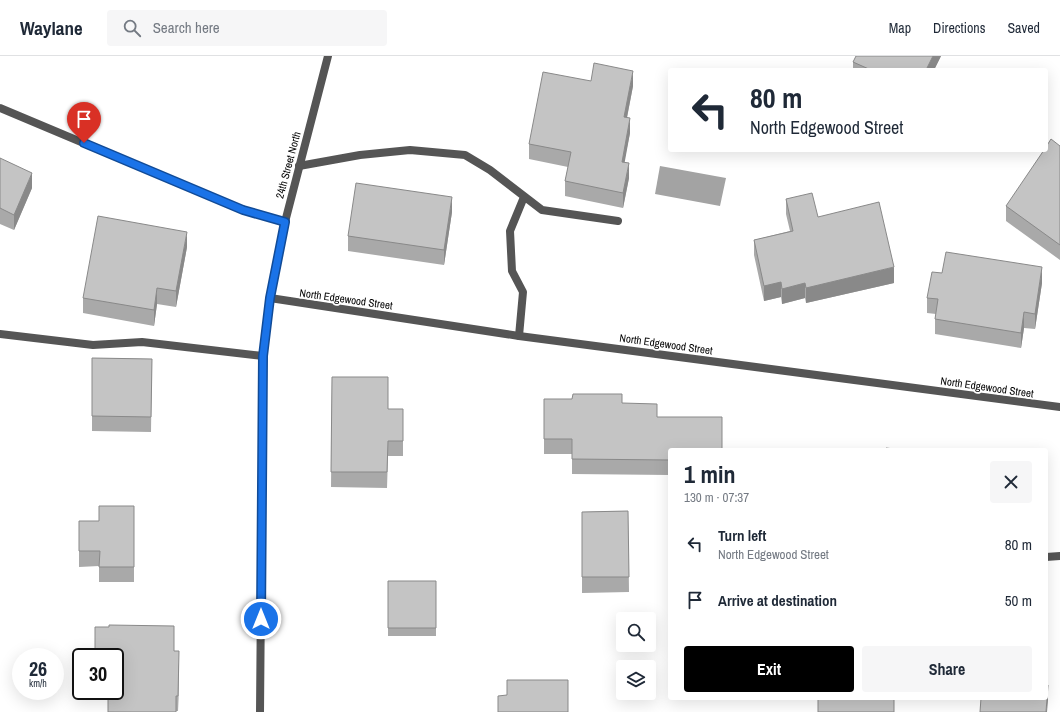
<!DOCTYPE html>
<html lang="en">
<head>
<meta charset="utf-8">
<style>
  body { margin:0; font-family:"Archivo Narrow",sans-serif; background:#f6f6f7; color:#1f2937; height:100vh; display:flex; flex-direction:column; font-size:15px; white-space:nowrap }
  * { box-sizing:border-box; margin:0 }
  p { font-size:13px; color:#747a83 }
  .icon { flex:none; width:22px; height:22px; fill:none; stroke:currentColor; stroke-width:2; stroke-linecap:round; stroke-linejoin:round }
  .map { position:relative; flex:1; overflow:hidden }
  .drawer { position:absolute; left:668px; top:392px; width:380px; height:252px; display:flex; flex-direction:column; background:#fff; border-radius:4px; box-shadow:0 4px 16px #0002 }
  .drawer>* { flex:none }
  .top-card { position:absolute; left:668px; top:12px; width:380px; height:84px; border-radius:4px; box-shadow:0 4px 16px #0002; background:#fff; color:#1f2937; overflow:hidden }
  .fabs { position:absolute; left:616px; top:556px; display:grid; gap:8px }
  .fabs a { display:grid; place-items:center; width:40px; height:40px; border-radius:4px; background:#fff; box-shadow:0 4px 16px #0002; font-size:20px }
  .speed { position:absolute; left:12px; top:592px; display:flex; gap:8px; font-size:20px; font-weight:700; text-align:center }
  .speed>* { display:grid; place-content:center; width:52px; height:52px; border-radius:50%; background:#fff; box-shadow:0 4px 16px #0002; line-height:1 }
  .speed small { font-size:10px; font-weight:400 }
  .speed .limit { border:2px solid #111; border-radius:6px; background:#fff; color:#111 }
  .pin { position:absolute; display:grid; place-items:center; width:34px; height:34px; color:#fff; margin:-41px -17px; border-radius:50% 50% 50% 0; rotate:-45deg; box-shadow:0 0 4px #0007 }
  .pin .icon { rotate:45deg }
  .me { position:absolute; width:44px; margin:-22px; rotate:0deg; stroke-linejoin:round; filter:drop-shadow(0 0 3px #0008) }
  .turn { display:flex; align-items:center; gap:14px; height:84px; padding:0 16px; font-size:18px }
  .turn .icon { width:52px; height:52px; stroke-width:2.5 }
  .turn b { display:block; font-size:28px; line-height:34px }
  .round { display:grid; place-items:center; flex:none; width:42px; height:42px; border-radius:4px; background:#f6f6f7 }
  .overview { display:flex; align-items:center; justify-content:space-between; height:68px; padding:0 16px }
  h1 { font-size:24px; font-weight:800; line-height:30px }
  .cta { display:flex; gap:8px; margin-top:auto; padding:8px 16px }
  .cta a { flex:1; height:46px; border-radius:4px; background:#000; color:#fff; font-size:16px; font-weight:800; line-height:46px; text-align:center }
  .cta a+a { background:#f6f6f7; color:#1f2937 }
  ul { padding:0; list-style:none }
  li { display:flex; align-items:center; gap:12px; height:56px; padding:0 16px }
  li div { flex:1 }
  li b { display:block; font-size:15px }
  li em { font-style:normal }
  header { display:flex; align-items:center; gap:24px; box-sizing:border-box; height:56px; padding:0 20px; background:#fff; border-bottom:1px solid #e0e1e3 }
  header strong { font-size:19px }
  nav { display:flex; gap:22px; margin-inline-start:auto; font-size:14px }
  .search { width:280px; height:36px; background:#f6f6f7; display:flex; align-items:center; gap:10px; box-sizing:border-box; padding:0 14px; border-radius:4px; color:#747a83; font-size:15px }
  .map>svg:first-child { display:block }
</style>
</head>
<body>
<header>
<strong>Waylane</strong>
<div class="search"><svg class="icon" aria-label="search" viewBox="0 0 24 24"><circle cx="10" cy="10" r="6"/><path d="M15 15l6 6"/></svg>Search here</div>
<nav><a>Map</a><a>Directions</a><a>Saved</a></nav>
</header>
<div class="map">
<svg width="1060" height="656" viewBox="0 0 1060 656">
  <rect width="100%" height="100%" fill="#fff"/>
  <path fill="#a3a3a3" d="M 660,110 L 726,122 L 720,150 L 655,138 Z"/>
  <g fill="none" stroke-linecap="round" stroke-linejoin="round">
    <path stroke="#555" stroke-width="8" d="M 299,110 L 360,99 L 410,94 L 465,99 L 490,114 L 542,154 L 618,165
      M 0,278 L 93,289 L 142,286 L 263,300
      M 519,280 L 523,236 L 512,215 L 510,175 L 524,141
      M 1046,501 L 1060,500"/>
    <path stroke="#555" stroke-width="8" d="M 0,52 L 243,154 L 285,166
      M 270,242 L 519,280 L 1060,351
      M 260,656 L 263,300 L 270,242 L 285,166 L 328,0"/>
  </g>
  <path fill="#a9a9a9" d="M 941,0 L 934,14 L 853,14 L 853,6 Z
    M 591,25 L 633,30 L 627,62 L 630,77 L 624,106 L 629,122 L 623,152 L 565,140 L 565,125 L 568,111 L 529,103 L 529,88 Z
    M 1060,90 L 1060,204 L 1006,165 L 1006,150 Z
    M 0,102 L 32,132 L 14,174 L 0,168 Z
    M 786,143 L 818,161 L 894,227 L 806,247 L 805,242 L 782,248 L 781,241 L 764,245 L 754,199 L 754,184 L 790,175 L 786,158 Z
    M 452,156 L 444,209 L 348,195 L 348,180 Z
    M 187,191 L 176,251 L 157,248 L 154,270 L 83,257 L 83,242 Z
    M 942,217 L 1042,227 L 1035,273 L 1024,272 L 1021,292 L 935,278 L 935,263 L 936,258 L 927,257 L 927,242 Z
    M 92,302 L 152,303 L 151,376 L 92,375 Z
    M 332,321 L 388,353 L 403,368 L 403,400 L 388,400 L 387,432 L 331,431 Z
    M 544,343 L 622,347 L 657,361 L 670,394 L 670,419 L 572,418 L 572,398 L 544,398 Z
    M 134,450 L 134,526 L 99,526 L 99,510 L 79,511 L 79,465 L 99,465 Z
    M 628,455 L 629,536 L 582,537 L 582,456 Z
    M 388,525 L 436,525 L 436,580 L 388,580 Z
    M 174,595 L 179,610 L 178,655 L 176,655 Z"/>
  <path fill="#898989" d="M 933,0 L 941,0 L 934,14 L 926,14 Z
    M 633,15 L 633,30 L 624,76 L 624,61 Z
    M 630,62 L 630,77 L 622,121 L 622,106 Z
    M 629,107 L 629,122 L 623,152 L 623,137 Z
    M 32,117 L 32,132 L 14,174 L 14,159 Z
    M 452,141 L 452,156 L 444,209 L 444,194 Z
    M 187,176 L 187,191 L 176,251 L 176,235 Z
    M 894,211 L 894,227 L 806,247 L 806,232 Z
    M 1042,211 L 1042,227 L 1035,273 L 1035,258 Z
    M 781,226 L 781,241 L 764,245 L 764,230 Z
    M 805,227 L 805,242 L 782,248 L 782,233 Z
    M 157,232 L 157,248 L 154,270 L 154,254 Z
    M 1024,256 L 1024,272 L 1021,292 L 1021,277 Z
    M 179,595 L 179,610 L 178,655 L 178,640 Z
    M 1048,629 L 1048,644 L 1047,656 L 1046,656 Z"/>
  <path fill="#c4c4c4" stroke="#898989" d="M 856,0 L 933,0 L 926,14 L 871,14 L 853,6 Z
    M 594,7 L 633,15 L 624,61 L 630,62 L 622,106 L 629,107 L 623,137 L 565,125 L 571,96 L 529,88 L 543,16 L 591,25 Z
    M 1051,83 L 1060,90 L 1060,189 L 1006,150 L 1044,94 L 1046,94 L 1046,91 Z
    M 0,102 L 32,117 L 14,159 L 0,152 Z
    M 356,127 L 452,141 L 444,194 L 348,180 Z
    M 812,137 L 818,161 L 879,146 L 894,211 L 806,232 L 805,227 L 782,233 L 781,226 L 764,230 L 754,184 L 793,175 L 786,143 Z
    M 98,160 L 187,176 L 176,235 L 157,232 L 154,254 L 83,242 Z
    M 946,196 L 1042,211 L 1035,258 L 1024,256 L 1021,277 L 935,263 L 938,243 L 927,242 L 932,216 L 942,217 Z
    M 92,302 L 152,303 L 151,361 L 92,360 Z
    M 332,321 L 388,321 L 388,353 L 403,353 L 403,385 L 388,385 L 387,416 L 331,416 Z
    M 573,338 L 622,338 L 622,347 L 657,348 L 657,361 L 722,361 L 722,394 L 670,394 L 670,404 L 572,403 L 572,383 L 544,383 L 544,343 L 572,343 Z
    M 886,392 L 902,394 L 885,394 Z
    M 99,450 L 134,450 L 134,511 L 99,511 L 100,495 L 79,495 L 79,465 L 99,465 Z
    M 628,455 L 629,521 L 582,521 L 582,456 Z
    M 388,525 L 436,525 L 436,572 L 388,572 Z
    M 109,569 L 174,570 L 174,595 L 179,595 L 178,640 L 176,640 L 176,656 L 108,656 L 108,635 L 115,635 L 115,601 L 95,601 L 95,571 L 109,571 Z
    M 507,624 L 568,624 L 568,656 L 498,656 L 498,640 L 507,639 Z
    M 1046,629 L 1048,629 L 1046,656 L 980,656 L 981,642 L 1046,642 Z
    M 818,642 L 894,642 L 894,656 L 818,656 Z"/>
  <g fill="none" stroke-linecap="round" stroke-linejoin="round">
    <g stroke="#114b97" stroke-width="10">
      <path id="route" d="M 84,87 L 243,154 L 285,166 L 270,242 L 263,300 L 261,563"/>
    </g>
    <use href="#route" stroke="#1a73e8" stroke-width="7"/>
  </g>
  <g text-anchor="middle" stroke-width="3.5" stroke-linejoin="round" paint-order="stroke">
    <g font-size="11" fill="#000" stroke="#fff">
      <text transform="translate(288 109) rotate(-75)" y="4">24th Street North</text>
      <text transform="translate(346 243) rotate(8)" y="4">North Edgewood Street</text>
      <text transform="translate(666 288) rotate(8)" y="4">North Edgewood Street</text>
      <text transform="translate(987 331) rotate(8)" y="4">North Edgewood Street</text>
    </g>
  </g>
</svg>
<div class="fabs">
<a><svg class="icon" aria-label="search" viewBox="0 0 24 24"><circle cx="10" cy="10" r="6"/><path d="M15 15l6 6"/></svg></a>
<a><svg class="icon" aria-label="layers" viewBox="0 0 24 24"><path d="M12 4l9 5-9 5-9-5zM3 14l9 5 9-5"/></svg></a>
</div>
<div class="speed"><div>26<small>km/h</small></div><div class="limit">30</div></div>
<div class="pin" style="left:84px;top:87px;background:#d93025"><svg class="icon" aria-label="arrive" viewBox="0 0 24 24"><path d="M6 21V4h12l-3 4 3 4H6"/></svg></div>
<svg class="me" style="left:261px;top:563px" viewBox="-20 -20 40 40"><circle r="17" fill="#1a73e8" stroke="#fff" stroke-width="3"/><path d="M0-11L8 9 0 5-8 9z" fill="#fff"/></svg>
<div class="top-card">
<div class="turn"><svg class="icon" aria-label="left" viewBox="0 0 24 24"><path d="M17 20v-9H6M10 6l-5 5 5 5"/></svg><div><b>80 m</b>North Edgewood Street</div></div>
</div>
<section class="drawer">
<div class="overview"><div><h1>1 min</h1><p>130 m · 07:37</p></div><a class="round"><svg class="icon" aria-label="close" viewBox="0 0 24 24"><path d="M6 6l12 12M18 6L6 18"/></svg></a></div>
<ul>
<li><svg class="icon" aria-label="left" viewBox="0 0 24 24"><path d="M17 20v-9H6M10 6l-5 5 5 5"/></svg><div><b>Turn left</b><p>North Edgewood Street</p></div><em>80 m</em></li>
<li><svg class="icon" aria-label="arrive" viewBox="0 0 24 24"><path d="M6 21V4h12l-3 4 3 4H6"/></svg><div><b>Arrive at destination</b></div><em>50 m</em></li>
</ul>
<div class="cta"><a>Exit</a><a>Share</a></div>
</section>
</div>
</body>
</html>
